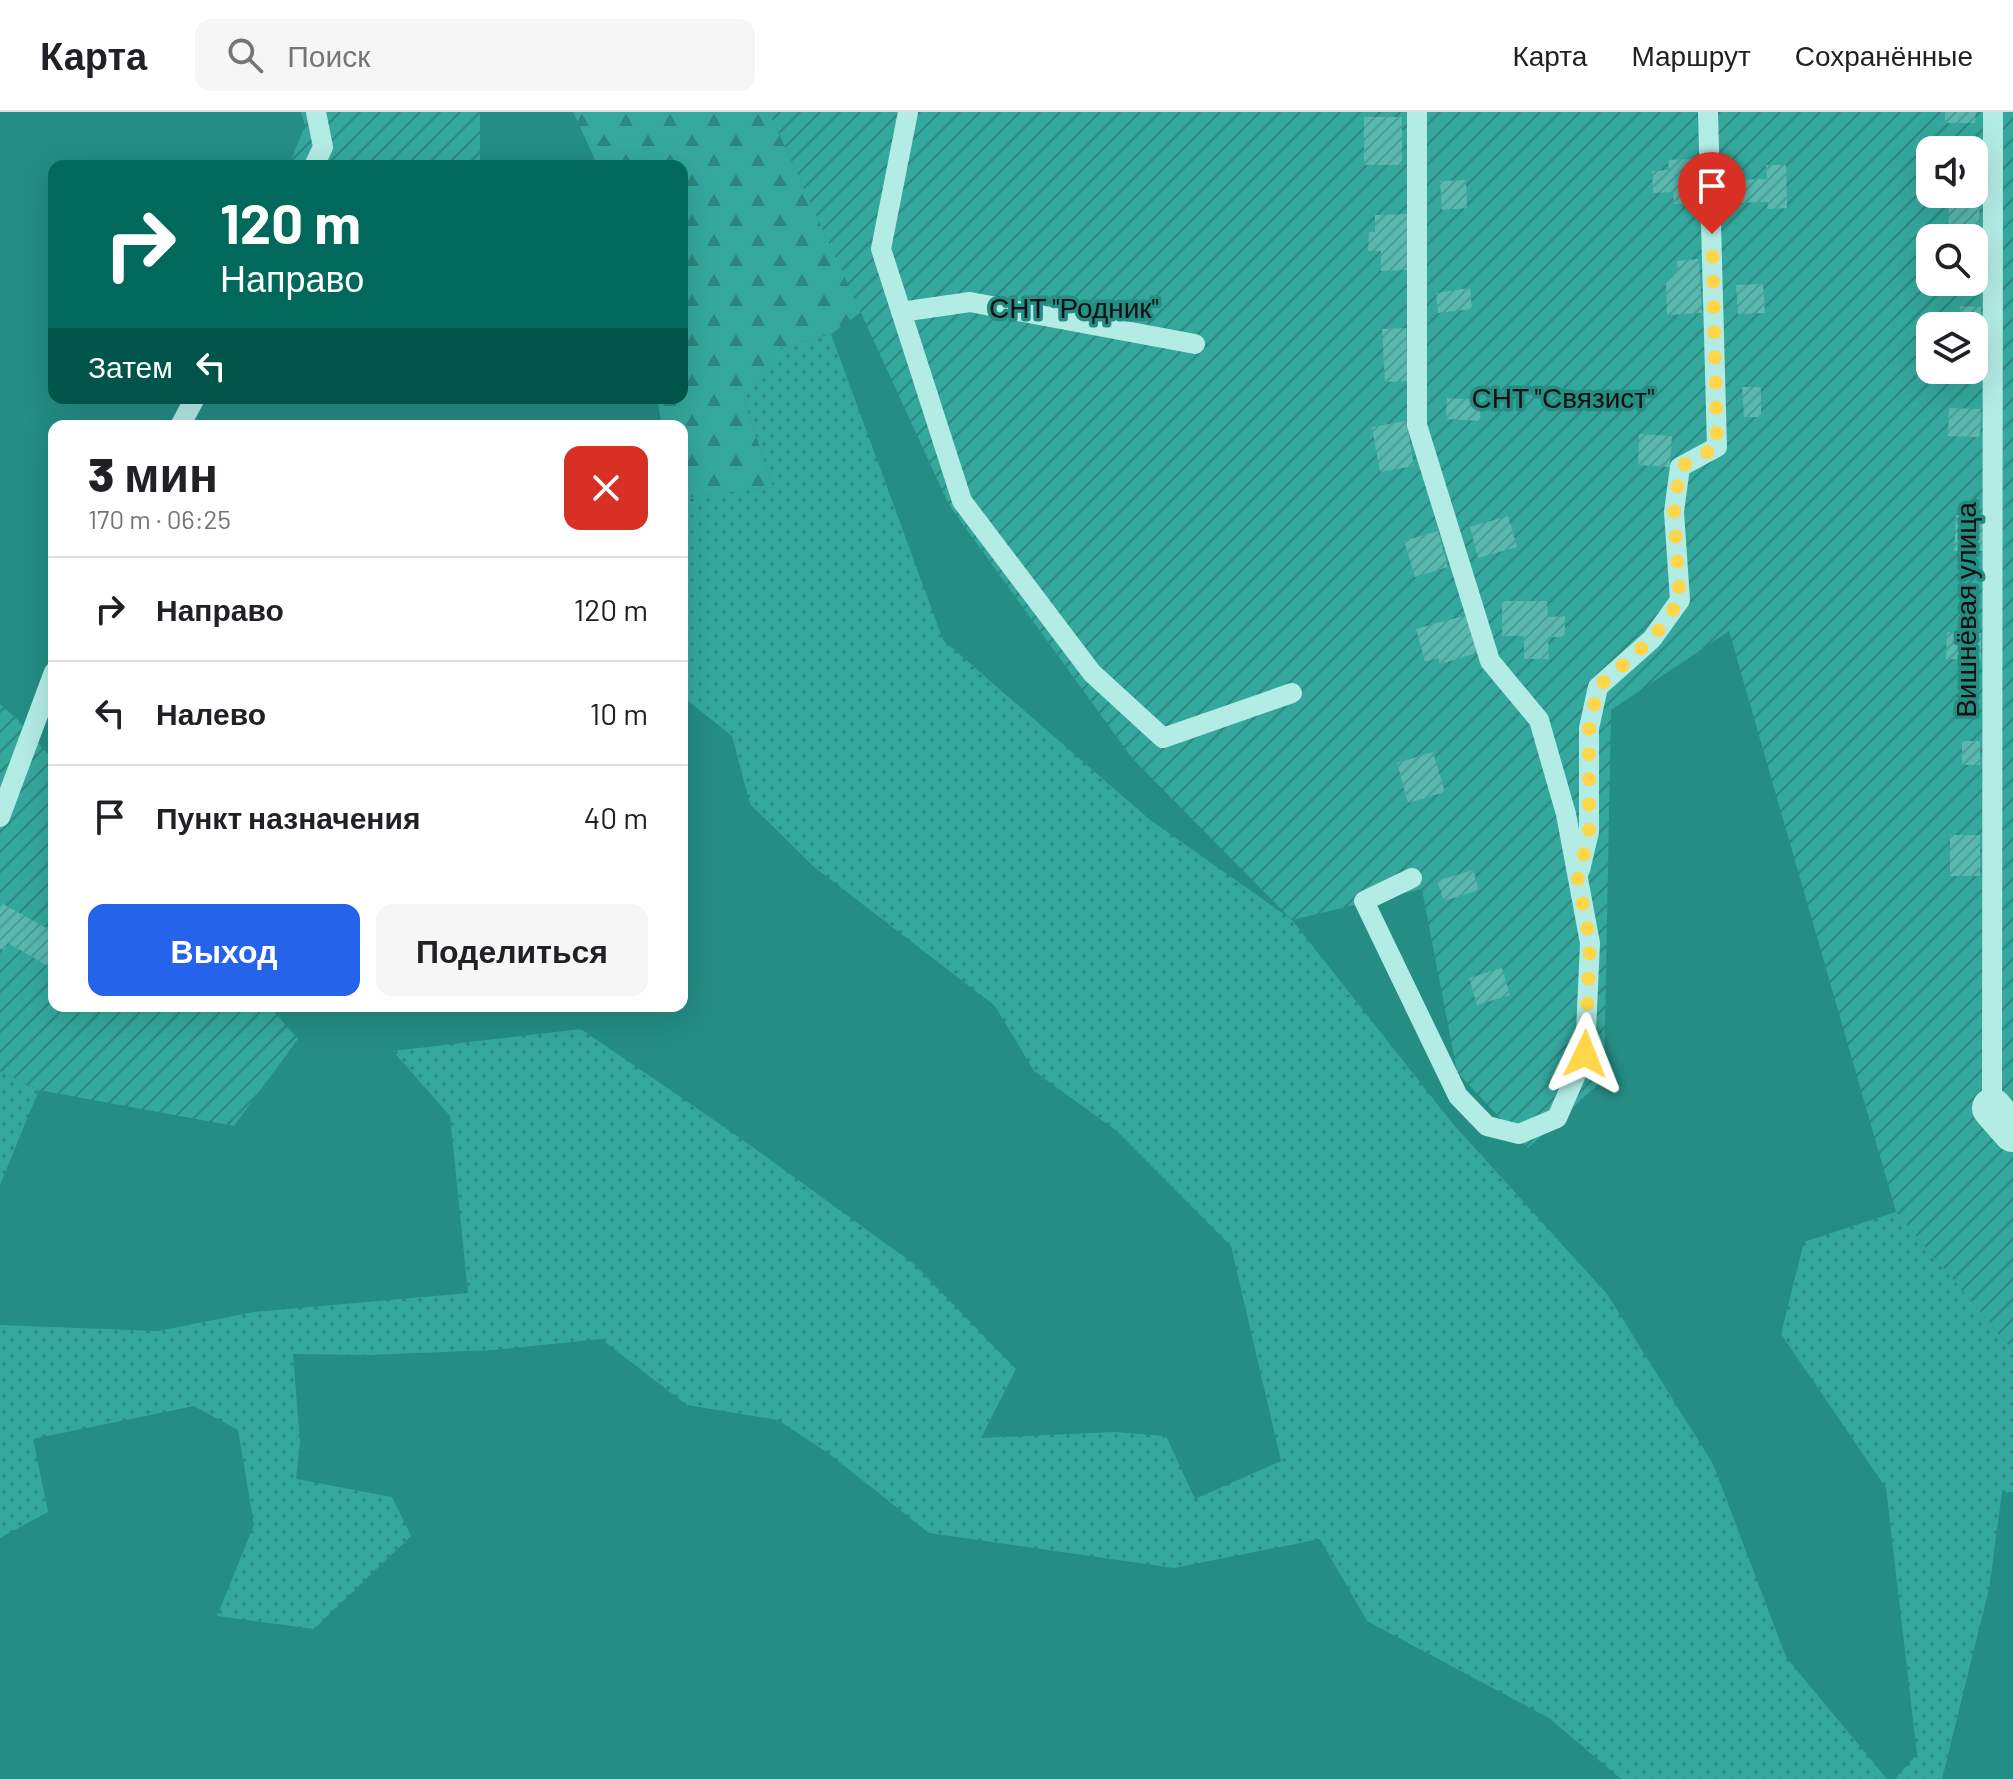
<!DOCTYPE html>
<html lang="ru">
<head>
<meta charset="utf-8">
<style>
  body { margin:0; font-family:Barlow,sans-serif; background:#f6f6f6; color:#202124; height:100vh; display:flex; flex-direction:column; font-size:30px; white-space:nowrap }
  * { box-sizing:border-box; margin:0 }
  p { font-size:26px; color:#757577 }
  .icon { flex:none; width:44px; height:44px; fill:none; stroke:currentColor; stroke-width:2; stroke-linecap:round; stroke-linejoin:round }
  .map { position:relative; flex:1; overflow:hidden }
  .drawer { position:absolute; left:48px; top:308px; width:640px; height:592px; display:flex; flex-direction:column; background:#fff; border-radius:16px; box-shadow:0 8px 32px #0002 }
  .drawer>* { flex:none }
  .banner { position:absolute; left:48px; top:48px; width:640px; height:244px; border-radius:16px; box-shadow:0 8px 32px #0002; background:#00695c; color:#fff; overflow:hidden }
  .controls { position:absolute; left:1916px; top:24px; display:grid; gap:16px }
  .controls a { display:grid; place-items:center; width:72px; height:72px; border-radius:16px; background:#fff; box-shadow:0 8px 32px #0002; font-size:40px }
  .pin { position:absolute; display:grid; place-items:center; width:68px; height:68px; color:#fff; margin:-82px -34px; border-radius:50% 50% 50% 0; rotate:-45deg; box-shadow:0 0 8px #0007 }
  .pin .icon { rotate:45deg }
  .me { position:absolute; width:88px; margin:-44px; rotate:2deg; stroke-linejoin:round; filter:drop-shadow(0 0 6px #0008) }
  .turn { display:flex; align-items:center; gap:28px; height:168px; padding:0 40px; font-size:36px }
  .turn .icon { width:104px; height:104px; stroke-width:2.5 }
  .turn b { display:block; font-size:56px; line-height:68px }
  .then { display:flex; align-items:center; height:76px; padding:0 40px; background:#0003; gap:16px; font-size:30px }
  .round { display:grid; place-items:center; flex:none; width:84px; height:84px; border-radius:16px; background:#f6f6f6 }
  .headline { display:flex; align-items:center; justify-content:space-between; height:136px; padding:0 40px }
  h1 { font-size:48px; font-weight:800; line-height:60px }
  .cta { display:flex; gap:16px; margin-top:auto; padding:16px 40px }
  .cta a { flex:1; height:92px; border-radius:16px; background:#2563eb; color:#fff; font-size:32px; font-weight:800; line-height:92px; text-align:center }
  .cta a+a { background:#f6f6f6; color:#202124 }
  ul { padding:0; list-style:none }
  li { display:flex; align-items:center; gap:24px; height:104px; padding:0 40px; border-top:2px solid #e0e0e0 }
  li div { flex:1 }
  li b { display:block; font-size:30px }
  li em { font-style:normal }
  header { display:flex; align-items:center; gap:48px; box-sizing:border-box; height:112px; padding:0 40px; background:#fff; border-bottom:2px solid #e0e0e0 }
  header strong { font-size:38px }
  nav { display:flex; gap:44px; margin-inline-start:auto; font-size:28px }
  .search { width:560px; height:72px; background:#f6f6f6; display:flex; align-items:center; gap:20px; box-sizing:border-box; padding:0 28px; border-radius:16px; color:#757577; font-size:30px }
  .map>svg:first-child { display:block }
</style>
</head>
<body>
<header>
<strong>Карта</strong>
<div class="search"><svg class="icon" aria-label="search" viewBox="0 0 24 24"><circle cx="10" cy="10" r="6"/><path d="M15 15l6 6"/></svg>Поиск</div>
<nav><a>Карта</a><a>Маршрут</a><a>Сохранённые</a></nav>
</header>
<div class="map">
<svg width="2013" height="1667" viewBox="0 0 2013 1667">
  <defs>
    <pattern id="grass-dots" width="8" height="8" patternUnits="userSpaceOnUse" patternTransform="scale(2)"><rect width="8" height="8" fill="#35a89d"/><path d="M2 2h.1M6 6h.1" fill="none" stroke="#2b877f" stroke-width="1.8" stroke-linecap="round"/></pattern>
    <pattern id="forest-firs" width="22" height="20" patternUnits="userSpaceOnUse" patternTransform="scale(2)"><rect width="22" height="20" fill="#35a89d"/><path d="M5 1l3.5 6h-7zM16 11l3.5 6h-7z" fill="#2b877f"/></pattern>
    <pattern id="garden-furrows" width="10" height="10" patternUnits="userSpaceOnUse" patternTransform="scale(2)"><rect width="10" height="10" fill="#35a89d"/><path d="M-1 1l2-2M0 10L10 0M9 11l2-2" fill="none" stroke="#2b877f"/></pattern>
    <pattern id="building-hatch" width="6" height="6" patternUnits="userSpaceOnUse" patternTransform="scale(2)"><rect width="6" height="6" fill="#59b9af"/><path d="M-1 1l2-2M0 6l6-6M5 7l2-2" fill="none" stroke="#4c9e96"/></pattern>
  </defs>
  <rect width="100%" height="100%" fill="#248d84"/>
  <path fill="url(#grass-dots)" d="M 831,222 L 943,528 L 1149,707 L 1292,808 L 1453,1012 L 1607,1182 L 1713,1352 L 1786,1545 L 1887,1667 L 1621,1667 L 1549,1606 L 1367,1509 L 1320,1427 L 1174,1456 L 929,1421 L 828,1341 L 778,1308 L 687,1293 L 601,1227 L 493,1238 L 369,1243 L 293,1242 L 300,1330 L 296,1367 L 392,1385 L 411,1424 L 314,1517 L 217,1504 L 254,1413 L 238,1318 L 194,1294 L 33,1327 L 48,1400 L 0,1426 L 0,1213 L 158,1219 L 254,1200 L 468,1181 L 450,1004 L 393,939 L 581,917 L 743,1028 L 914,1152 L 1016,1257 L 981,1326 L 1114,1320 L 1166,1324 L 1195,1387 L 1281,1349 L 1231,1134 L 1117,1019 L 1034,959 L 995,894 L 813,754 L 750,692 L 732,624 L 682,584 L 682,386 L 773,375 L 744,288 L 781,236 Z
    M 0,959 L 39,978 L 0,1073 Z
    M 1896,1100 L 2013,1238 L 2013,1380 L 2002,1381 L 1989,1477 L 1942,1667 L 1895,1667 L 1917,1642 L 1886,1376 L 1781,1222 L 1804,1130 Z"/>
  <path fill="url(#forest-firs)" d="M 573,0 L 769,0 L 861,200 L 831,222 L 781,236 L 744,288 L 773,375 L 682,386 L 682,314 L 662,314 L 657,286 L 682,286 L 682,54 L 598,54 Z"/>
  <path fill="url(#garden-furrows)" fill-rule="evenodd" d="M 301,0 L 480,0 L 480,54 L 289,54 L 305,13 Z
    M 769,0 L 2013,0 L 2013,1238 L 1896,1100 L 1729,519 L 1611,598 L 1604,967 L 1528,1036 L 1457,960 L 1422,777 L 1292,808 L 1132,646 L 949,393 ZM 1930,38 L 1974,38 L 1974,82 L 1930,82 ZM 1930,126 L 1974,126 L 1974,170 L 1930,170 ZM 1930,214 L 1974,214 L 1974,258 L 1930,258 Z
    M 0,592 L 16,606 L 54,649 L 54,894 L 269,894 L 298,927 L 234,1014 L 39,978 L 0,959 Z"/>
  <path fill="url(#building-hatch)" d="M 1945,0 L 1976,0 L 1975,11 L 1945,11 Z
    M 1364,5 L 1402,5 L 1402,53 L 1364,53 Z
    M 1695,47 L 1698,91 L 1674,92 L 1673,80 L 1653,81 L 1652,59 L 1669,58 L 1668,48 Z
    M 1766,53 L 1786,53 L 1787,96 L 1767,97 L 1768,90 L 1734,91 L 1733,68 L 1767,67 Z
    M 1466,68 L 1467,96 L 1442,98 L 1440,69 Z
    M 1949,87 L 1980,88 L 1979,120 L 1948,118 Z
    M 1407,102 L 1407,158 L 1381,159 L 1381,139 L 1368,139 L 1369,120 L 1375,120 L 1375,103 Z
    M 1699,147 L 1702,201 L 1667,203 L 1666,172 L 1678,158 L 1677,149 Z
    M 1763,172 L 1765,201 L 1738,202 L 1736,173 Z
    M 1470,176 L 1472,197 L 1438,201 L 1436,181 Z
    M 1960,194 L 1981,195 L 1981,226 L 1974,226 L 1974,214 L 1959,214 Z
    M 1406,216 L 1408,269 L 1385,270 L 1382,217 Z
    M 1742,275 L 1761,275 L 1761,305 L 1744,305 Z
    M 1447,286 L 1481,288 L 1480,309 L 1446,307 Z
    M 1949,296 L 1981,297 L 1980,325 L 1948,324 Z
    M 1406,309 L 1414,354 L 1380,360 L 1372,315 Z
    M 1639,322 L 1672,324 L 1670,355 L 1638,353 Z
    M 1956,403 L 1985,404 L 1984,439 L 1954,439 Z
    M 1508,404 L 1517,435 L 1478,446 L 1470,415 Z
    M 1438,419 L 1448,455 L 1415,465 L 1404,429 Z
    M 1502,489 L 1547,489 L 1548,505 L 1565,504 L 1565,525 L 1548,525 L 1549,547 L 1524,547 L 1524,524 L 1502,524 Z
    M 1467,503 L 1477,541 L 1440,552 L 1438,546 L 1425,550 L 1416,517 Z
    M 1947,520 L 1981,521 L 1981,548 L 1946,547 Z
    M 1962,629 L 1980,629 L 1980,653 L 1962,653 Z
    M 1433,640 L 1445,680 L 1408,691 L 1397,651 Z
    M 1950,723 L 1980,723 L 1980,764 L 1950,764 Z
    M 1473,758 L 1479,778 L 1444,789 L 1437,769 Z
    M 3,792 L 54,820 L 54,844 L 48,854 L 8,831 L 4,839 L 0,836 L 0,796 Z
    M 1502,856 L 1510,883 L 1477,893 L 1469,866 Z"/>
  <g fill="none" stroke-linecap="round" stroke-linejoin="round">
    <path stroke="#b3ebe5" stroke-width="20" d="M 908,0 L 881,137 L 962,389 L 1092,561 L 1163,626 L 1292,581
      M 314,54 L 323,35 L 316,0
      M 901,200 L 970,190 L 1195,232
      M 180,314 L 195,286
      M 0,705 L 54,560
      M 1580,758 L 1589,720 L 1589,616 L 1598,575 L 1652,527 L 1680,488 L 1674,400 L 1680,355 L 1717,335 L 1708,0
      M 1412,766 L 1364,789 L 1458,984 L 1487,1014 L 1519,1022 L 1557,1006 L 1585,942 L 1590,831 L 1566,702 L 1539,608 L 1490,549 L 1417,313 L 1417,0
      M 1992,996 L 1993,0"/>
    <path stroke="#b3ebe5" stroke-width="40" d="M 1992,996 L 2013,1020"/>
  </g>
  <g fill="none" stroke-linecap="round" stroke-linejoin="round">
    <path stroke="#ffd54a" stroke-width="14" stroke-dasharray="0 25.2" d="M 1585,942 L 1590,831 L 1578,767 L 1589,720 L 1589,616 L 1598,575 L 1652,527 L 1680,488 L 1674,400 L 1680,355 L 1717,335 L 1712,122"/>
  </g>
  <g text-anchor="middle" stroke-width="7" stroke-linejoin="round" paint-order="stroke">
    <g font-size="28" fill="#111" stroke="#248d84">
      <text x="1074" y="206">СНТ "Родник"</text>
      <text x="1563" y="296">СНТ "Связист"</text>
    </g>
    <g font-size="28" fill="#111" stroke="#248d84">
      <text transform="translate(1966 498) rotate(-90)" y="10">Вишнёвая улица</text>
    </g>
  </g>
</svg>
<div class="controls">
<a><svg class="icon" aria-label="sound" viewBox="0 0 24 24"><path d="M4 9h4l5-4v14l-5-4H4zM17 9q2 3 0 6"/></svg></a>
<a><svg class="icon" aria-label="search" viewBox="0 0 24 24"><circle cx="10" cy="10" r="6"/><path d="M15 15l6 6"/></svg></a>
<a><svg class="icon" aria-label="layers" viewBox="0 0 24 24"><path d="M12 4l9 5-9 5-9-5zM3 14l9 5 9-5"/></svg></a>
</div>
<div class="pin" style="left:1712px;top:122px;background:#d93025"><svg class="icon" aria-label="arrive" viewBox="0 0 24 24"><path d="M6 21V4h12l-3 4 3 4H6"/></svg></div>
<svg class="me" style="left:1585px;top:942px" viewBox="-20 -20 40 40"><path d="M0-17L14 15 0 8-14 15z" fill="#ffd54a" stroke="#fff" stroke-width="4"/></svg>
<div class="banner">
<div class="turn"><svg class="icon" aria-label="right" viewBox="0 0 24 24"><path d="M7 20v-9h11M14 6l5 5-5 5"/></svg><div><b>120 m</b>Направо</div></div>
<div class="then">Затем<svg class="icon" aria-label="left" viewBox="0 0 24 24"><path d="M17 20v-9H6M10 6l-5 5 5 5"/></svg></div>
</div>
<section class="drawer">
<div class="headline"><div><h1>3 мин</h1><p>170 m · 06:25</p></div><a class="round" style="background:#d93025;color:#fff"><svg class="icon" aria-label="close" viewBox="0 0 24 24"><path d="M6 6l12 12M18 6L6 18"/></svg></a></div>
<ul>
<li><svg class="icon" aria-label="right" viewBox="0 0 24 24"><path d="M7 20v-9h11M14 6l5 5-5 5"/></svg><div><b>Направо</b></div><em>120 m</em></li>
<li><svg class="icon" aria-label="left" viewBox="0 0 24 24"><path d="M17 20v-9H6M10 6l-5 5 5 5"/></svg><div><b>Налево</b></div><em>10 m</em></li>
<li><svg class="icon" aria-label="arrive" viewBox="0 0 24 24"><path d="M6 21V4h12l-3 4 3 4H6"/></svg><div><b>Пункт назначения</b></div><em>40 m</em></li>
</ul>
<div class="cta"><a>Выход</a><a>Поделиться</a></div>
</section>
</div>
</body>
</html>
